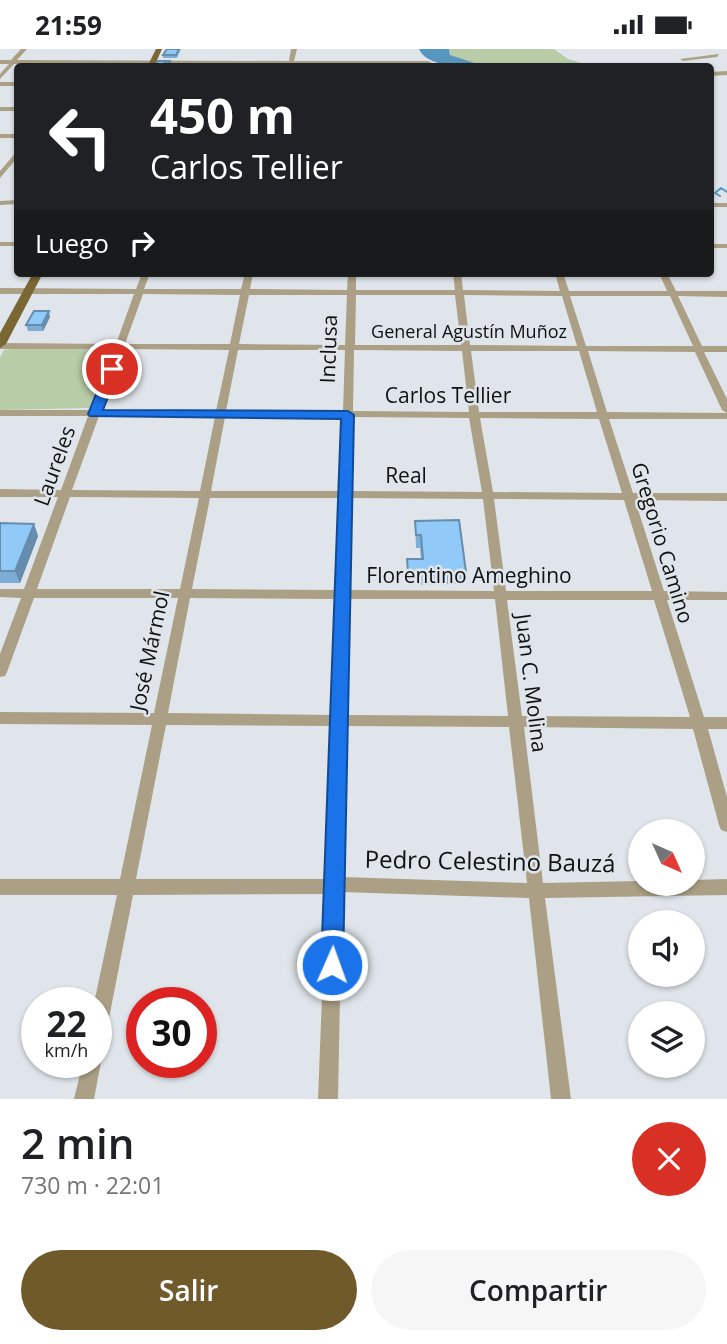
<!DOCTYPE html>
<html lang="es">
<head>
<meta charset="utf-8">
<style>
  body { margin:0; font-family:"Open Sans",sans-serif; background:#f6f6f6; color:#202124; height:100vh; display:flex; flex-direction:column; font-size:26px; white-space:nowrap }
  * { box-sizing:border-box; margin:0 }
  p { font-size:23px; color:#757577 }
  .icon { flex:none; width:38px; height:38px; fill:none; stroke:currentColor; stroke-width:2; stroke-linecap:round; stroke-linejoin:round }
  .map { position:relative; height:1050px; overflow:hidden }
  .details { display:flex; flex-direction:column; background:#fff; flex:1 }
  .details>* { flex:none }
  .top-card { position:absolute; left:14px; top:14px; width:700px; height:214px; border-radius:7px; box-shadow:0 2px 5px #0004; background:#202124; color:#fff; overflow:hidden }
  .needle { width:46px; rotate:135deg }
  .fabs { position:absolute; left:628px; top:770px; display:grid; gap:14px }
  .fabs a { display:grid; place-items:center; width:77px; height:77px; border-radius:50%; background:#fff; box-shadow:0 2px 5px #0004; font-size:35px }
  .speed { position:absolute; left:21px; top:938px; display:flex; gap:14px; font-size:35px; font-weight:700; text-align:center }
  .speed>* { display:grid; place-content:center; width:91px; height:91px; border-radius:50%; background:#fff; box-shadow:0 2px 5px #0004; line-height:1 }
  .speed small { font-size:18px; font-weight:400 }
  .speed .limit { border:10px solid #d22; background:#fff; color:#111 }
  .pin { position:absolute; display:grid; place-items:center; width:60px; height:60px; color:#fff; margin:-30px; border:4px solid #fff; border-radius:50%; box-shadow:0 2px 7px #0007 }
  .me { position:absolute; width:77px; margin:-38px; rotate:2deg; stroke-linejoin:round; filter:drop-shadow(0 0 5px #0008) }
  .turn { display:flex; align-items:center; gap:24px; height:147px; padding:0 21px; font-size:32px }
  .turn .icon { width:91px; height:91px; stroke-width:2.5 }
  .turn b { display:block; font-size:49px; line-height:60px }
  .then { display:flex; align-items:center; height:66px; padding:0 21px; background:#0003; gap:14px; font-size:26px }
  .round { display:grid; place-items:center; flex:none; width:74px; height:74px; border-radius:37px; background:#f6f6f6 }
  .head { display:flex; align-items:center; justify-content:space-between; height:119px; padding:0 21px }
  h1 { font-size:42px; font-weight:600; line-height:52px }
  .primary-button { display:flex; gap:14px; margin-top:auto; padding:14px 21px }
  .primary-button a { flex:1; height:80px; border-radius:42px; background:#705a2a; color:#fff; font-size:28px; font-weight:600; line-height:80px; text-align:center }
  .primary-button a+a { background:#f6f6f6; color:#202124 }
  .status { display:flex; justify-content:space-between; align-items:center; height:49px; padding:0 35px; background:#fff; direction:ltr }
  .status svg { height:19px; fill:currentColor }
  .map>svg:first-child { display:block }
</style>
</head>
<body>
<div class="status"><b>21:59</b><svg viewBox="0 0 49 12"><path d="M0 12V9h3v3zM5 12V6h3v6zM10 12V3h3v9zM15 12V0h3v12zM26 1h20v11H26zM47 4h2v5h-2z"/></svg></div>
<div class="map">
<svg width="727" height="1050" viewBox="0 0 727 1050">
  <rect width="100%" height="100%" fill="#dfe5ea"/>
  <path fill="#b8cca8" d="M 449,0 L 554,0 L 568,10 L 591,17 C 552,17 484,27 450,6 Z
    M 12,300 L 107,300 L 112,303 L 89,359 L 0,361 L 0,308 L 4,301 Z"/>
  <path fill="#5797bf" d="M 419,0 L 449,0 L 450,6 L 484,17 C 466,18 427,19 419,0 Z"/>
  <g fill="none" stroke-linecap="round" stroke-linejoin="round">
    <path stroke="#5797bf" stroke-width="2" d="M 720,147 L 715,144 L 721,139 L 727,143"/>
    <path fill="#aba085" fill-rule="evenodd" d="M 21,0 L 27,0 L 17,11 L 289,12 L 291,0 L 297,0 L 294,12 L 428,12 L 440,18 L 427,16 L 293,15 L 293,18 L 287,18 L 288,15 L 14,15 L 0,30 L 0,25 L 9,15 L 0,15 L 0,11 L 11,11 Z
      M 719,5 L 717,8 L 683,12 L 680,10 Z
      M 727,22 L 727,26 L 710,27 L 710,23 Z
      M 0,33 L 18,33 L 18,37 L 0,37 Z
      M 0,58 L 18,58 L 18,62 L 0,62 Z
      M 0,85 L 18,85 L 18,89 L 0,89 Z
      M 18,101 L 18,108 L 0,129 L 0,122 Z
      M 18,151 L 18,155 L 0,156 L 0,152 Z
      M 710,154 L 727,154 L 727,158 L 710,158 Z
      M 0,193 L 18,193 L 18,197 L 0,197 Z
      M 710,195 L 727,195 L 727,199 L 710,199 Z
      M 142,224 L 150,224 L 144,240 L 241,240 L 245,224 L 253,224 L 250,240 L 347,241 L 348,224 L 356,224 L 356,241 L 455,241 L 453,224 L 461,224 L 463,241 L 560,242 L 555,224 L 563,224 L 569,242 L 667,242 L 659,224 L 667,224 L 676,242 L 727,242 L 727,248 L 678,247 L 702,297 L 727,297 L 727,303 L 704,303 L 727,350 L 727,370 L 609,370 L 633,444 L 727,444 L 727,452 L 635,451 L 664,542 L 727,543 L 727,551 L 667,551 L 704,668 L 727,668 L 727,680 L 708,680 L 727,748 L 727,783 L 721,781 L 719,776 L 693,680 L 524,678 L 543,834 L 640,832 L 640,835 L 693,835 L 693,831 L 727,830 L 727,846 L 545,849 L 571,1050 L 551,1050 L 529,849 L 342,843 L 338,1050 L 318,1050 L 326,845 L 133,846 L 105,990 L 103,997 L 96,999 L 96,954 L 94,954 L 117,846 L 0,846 L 0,830 L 120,830 L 152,676 L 0,675 L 0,663 L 154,664 L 178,549 L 34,549 L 7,623 L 5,627 L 0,628 L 0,605 L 21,549 L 0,548 L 0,540 L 24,540 L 58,448 L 0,448 L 0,440 L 61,441 L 88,367 L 0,367 L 0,361 L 91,361 L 113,300 L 0,300 L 0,294 L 116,295 L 134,245 L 0,245 L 0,239 L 136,240 ZM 143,245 L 240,246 L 230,295 L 125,295 ZM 249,246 L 347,246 L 345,296 L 239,295 ZM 356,246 L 455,246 L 461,296 L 355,296 ZM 464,246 L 562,247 L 577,297 L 470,296 ZM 570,247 L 670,247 L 693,297 L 586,297 ZM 123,300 L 229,301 L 216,362 L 101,361 ZM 238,301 L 345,301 L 343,362 L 226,362 ZM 354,301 L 462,302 L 469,363 L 353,362 ZM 471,302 L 579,302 L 597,363 L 479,363 ZM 588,302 L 695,303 L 722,361 L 727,364 L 607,363 ZM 99,367 L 215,368 L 200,442 L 72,441 ZM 225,368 L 343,368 L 340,442 L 211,442 ZM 353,368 L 469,369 L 482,443 L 351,442 ZM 480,369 L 599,370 L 622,444 L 493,443 ZM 70,448 L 199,449 L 180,540 L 37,540 ZM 210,449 L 340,449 L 337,541 L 192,540 ZM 351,449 L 483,450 L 494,542 L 349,541 ZM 494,450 L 624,451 L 652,542 L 506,542 ZM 190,549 L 336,550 L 332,666 L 168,664 ZM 349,550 L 495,550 L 508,667 L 346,666 ZM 507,551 L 654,551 L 690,668 L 522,667 ZM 166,676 L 332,677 L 326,830 L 136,830 ZM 346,677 L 509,678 L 527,834 L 343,828 Z
      M 96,1005 L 101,1013 L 94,1050 L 74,1050 L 83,1013 L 96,1013 Z"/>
    <path fill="#7b6733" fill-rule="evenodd" d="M 156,0 L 162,0 L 154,18 L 147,18 Z
      M 33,224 L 43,224 L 6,295 L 0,299 L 0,284 Z"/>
  </g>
  <path fill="#7dadd5" d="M 167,0 L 181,0 L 177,9 L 163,9 L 163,6 Z
    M 50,268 L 43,282 L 28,282 L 26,276 Z
    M 415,472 L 466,523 L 464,535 L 407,536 L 407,510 L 421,510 L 420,499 L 416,499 Z
    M 0,474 L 34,475 L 38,487 L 20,534 L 0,534 Z"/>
  <path fill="#668dae" d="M 171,12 L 172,18 L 163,18 L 164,14 Z
    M 49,262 L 50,268 L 43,282 L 42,276 Z
    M 34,475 L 38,487 L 20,534 L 15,522 Z"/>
  <path fill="#91c9f8" stroke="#668dae" stroke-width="2" d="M 167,0 L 179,0 L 176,6 L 163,6 Z
    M 158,12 L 171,12 L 164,14 L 163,18 L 155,18 Z
    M 34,262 L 49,262 L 42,276 L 26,276 Z
    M 459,471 L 466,523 L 408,523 L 407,510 L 423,510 L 421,486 L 416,486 L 415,472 Z
    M 0,474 L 34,475 L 15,522 L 0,522 Z"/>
  <path fill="#1a73e8" stroke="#114b97" stroke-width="2" d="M 112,316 L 119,320 L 103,361 L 348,362 L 354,366 L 343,916 L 340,924 L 332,928 L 324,924 L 321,916 L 341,370 L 90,367 L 88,365 L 106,320 Z"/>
  <g text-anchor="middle" stroke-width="5" stroke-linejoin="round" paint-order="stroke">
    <g font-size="18" fill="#0f1213" stroke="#dfe5ea">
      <text x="469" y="289">General Agustín Muñoz</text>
    </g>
    <g font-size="21" fill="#0f1213" stroke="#dfe5ea">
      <text transform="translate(329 300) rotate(-88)" y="7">Inclusa</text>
      <text x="448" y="354">Carlos Tellier</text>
      <text transform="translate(55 417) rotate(-70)" y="7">Laureles</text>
      <text x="406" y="434">Real</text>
      <text transform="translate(662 494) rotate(73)" y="7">Gregorio Camino</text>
      <text x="469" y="534">Florentino Ameghino</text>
      <text transform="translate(150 602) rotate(-78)" y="7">José Mármol</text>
      <text transform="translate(531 634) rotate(83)" y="7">Juan C. Molina</text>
    </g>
    <g font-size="24" fill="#0f1213" stroke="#dfe5ea">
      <text transform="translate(490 813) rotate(1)" y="8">Pedro Celestino Bauzá</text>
    </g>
  </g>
</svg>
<div class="fabs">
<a><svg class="needle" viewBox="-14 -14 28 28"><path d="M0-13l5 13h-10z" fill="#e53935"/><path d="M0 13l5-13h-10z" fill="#757577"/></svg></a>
<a><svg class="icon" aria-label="sound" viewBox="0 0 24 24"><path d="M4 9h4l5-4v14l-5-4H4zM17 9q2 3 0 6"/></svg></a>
<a><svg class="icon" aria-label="layers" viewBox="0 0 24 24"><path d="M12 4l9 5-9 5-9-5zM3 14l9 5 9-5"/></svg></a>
</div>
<div class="speed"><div>22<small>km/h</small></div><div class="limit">30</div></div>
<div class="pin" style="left:112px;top:320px;background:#d93025"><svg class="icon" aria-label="arrive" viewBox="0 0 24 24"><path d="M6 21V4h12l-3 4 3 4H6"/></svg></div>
<svg class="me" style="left:332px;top:916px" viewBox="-20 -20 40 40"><circle r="17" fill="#1a73e8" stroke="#fff" stroke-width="3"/><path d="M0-11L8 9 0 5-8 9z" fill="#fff"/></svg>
<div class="top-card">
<div class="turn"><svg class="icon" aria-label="left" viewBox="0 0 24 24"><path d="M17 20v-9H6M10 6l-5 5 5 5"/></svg><div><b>450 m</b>Carlos Tellier</div></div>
<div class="then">Luego<svg class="icon" aria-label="right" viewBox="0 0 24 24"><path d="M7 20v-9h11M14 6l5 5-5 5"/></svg></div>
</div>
</div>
<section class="details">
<div class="head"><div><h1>2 min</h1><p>730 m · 22:01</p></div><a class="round" style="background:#d93025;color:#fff"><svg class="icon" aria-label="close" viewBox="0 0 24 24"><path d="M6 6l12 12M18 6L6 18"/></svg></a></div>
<div class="primary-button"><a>Salir</a><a>Compartir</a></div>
</section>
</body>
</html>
